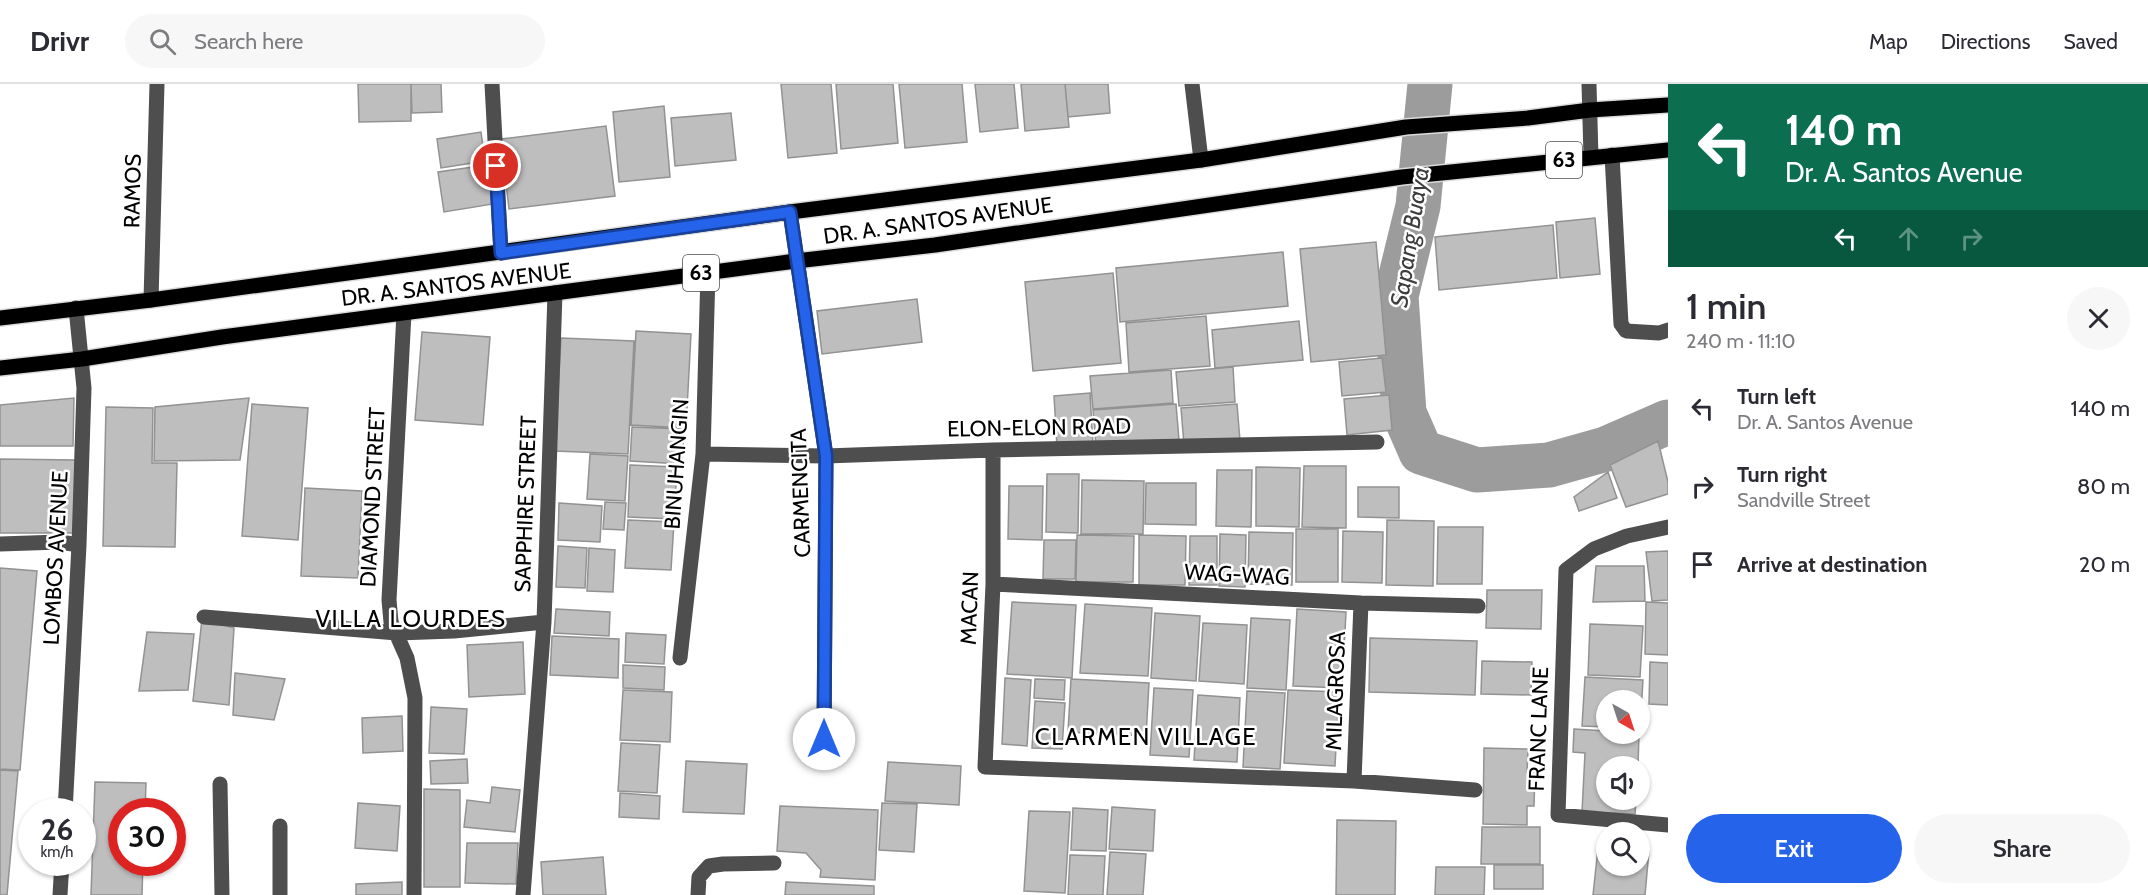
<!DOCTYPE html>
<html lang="en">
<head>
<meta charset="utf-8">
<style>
  body { margin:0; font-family:Cabin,sans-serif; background:#f7f7f7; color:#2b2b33; height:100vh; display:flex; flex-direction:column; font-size:22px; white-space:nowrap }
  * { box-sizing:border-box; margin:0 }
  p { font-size:20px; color:#7c7c81 }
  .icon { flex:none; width:33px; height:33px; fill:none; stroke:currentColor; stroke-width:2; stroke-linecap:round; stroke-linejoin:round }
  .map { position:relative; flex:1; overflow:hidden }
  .drawer { display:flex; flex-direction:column; background:#fff; width:480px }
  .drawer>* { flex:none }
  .hud { background:#0b6e4f; color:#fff; overflow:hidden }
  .needle { width:39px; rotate:141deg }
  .fabs { position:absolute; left:1596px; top:606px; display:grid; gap:12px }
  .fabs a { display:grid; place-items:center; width:54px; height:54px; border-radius:50%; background:#fff; box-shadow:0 2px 4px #0004; font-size:30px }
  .speed { position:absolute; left:18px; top:714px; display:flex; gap:12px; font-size:30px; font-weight:700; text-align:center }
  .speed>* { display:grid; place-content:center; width:78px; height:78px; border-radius:50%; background:#fff; box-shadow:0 2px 4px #0004; line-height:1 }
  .speed small { font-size:15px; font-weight:400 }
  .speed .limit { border:9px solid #d22; background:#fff; color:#111 }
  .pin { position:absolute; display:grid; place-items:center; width:51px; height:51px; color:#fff; margin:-26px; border:3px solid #fff; border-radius:50%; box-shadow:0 2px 6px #0007 }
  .me { position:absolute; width:66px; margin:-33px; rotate:0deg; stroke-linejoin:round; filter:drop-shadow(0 0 4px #0008) }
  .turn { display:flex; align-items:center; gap:21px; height:126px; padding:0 18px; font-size:27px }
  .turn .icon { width:78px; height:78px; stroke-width:2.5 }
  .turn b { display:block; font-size:42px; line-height:51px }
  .lanes { display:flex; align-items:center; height:57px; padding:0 18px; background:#0003; justify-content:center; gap:30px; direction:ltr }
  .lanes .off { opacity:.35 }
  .round { display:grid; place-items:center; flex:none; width:63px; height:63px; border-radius:32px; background:#f7f7f7 }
  .head { display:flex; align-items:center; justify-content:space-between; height:102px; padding:0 18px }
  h1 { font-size:36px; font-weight:600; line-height:45px }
  .button { display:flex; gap:12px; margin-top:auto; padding:12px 18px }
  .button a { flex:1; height:69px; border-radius:36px; background:#2563eb; color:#fff; font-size:24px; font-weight:600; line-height:69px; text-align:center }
  .button a+a { background:#f7f7f7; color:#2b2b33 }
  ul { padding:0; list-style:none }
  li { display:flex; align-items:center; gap:18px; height:78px; padding:0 18px }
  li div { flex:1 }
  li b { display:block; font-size:22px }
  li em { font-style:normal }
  header { display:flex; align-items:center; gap:36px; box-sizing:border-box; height:84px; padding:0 30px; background:#fff; border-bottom:2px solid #e1e1e2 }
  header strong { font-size:28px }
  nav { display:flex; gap:33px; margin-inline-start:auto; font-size:21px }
  .search { width:420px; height:54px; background:#f7f7f7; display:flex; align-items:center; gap:15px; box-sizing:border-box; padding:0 21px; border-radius:33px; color:#7c7c81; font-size:22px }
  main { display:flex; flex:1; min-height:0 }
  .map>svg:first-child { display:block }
</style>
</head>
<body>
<header>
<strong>Drivr</strong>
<div class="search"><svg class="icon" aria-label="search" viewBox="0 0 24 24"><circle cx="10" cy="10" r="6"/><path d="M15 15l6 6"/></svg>Search here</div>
<nav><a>Map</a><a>Directions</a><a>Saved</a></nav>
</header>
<main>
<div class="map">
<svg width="1668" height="811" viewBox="0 0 1668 811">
  <rect width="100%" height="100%" fill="#fff"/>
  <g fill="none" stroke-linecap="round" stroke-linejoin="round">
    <path stroke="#9c9c9c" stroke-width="45" d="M 1430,0 L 1418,122 L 1396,212 L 1404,329 L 1421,368 L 1477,386 L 1549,381 L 1606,365 L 1668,338"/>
  </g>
  <path fill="#bebebe" stroke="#929292" stroke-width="1.5" d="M 358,0 L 411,0 L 411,37 L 359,38 Z
    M 411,0 L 441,0 L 442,28 L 412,29 Z
    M 781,0 L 831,0 L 837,69 L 788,74 Z
    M 836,0 L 893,0 L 898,59 L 841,65 Z
    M 899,0 L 962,0 L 967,58 L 905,64 Z
    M 975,0 L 1014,0 L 1018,44 L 980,48 Z
    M 1021,0 L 1065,0 L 1069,43 L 1025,47 Z
    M 1065,0 L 1108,0 L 1110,29 L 1068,33 Z
    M 664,22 L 670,93 L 619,98 L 613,28 Z
    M 731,29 L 736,76 L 675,82 L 671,34 Z
    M 606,42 L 615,112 L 509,125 L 501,55 Z
    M 481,48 L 485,77 L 441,84 L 437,55 Z
    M 487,81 L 493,120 L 444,128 L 438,88 Z
    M 1595,134 L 1600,190 L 1560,194 L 1556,138 Z
    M 1553,141 L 1557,194 L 1439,206 L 1435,153 Z
    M 1376,158 L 1386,271 L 1311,278 L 1300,165 Z
    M 1283,168 L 1288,222 L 1120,238 L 1116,184 Z
    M 1113,189 L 1121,279 L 1033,287 L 1025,198 Z
    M 917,215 L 922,258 L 822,270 L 817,227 Z
    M 1206,232 L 1210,282 L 1129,288 L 1126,239 Z
    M 1299,237 L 1303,276 L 1215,284 L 1212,246 Z
    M 636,247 L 691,250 L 686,344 L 631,341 Z
    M 422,248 L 490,253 L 483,341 L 415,336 Z
    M 561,254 L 634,257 L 628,370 L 555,367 Z
    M 1382,274 L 1386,308 L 1342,312 L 1339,278 Z
    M 1233,283 L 1235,318 L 1179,322 L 1176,288 Z
    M 1171,286 L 1173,319 L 1093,325 L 1090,292 Z
    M 1090,309 L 1093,360 L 1057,363 L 1054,312 Z
    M 1389,311 L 1392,346 L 1347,351 L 1344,315 Z
    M 74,314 L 73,362 L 0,362 L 0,321 Z
    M 249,314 L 240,376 L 154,377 L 155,323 Z
    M 252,320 L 308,324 L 298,456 L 242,452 Z
    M 1176,320 L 1179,356 L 1096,362 L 1093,326 Z
    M 1237,320 L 1240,357 L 1184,361 L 1181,324 Z
    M 106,323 L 153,324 L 152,379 L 177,379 L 175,463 L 103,462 Z
    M 632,343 L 684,345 L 682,380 L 630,377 Z
    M 1658,357 L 1668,398 L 1668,410 L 1626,423 L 1610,381 Z
    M 590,370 L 628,372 L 625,417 L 587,415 Z
    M 0,375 L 76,376 L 75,449 L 0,449 Z
    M 630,381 L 677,383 L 674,435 L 628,433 Z
    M 1304,382 L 1346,382 L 1346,444 L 1302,443 Z
    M 1256,383 L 1300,384 L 1299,443 L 1256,442 Z
    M 1217,386 L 1252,386 L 1251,443 L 1216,442 Z
    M 1608,388 L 1617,414 L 1579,427 L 1574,413 Z
    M 1047,390 L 1079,390 L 1078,449 L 1046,448 Z
    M 1082,396 L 1144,397 L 1143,450 L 1081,450 Z
    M 1146,399 L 1196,399 L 1196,441 L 1145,440 Z
    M 1009,402 L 1043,402 L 1042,456 L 1008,455 Z
    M 1358,403 L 1399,403 L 1399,434 L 1358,433 Z
    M 305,404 L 362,407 L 358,494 L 301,492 Z
    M 605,418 L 626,419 L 624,446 L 603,445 Z
    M 559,419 L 602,422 L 600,458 L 558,456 Z
    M 628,436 L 674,438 L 671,486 L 625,484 Z
    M 1387,436 L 1434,437 L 1433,502 L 1386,501 Z
    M 1438,443 L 1483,443 L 1482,500 L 1437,500 Z
    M 1296,445 L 1338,445 L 1338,498 L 1296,498 Z
    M 1343,447 L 1383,448 L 1382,499 L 1342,498 Z
    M 1249,448 L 1293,449 L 1292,501 L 1248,500 Z
    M 1220,450 L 1246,451 L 1245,503 L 1219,502 Z
    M 1077,451 L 1134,452 L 1133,498 L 1076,498 Z
    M 1139,451 L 1186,452 L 1185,501 L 1139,501 Z
    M 1190,452 L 1217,452 L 1217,501 L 1189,501 Z
    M 1044,456 L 1076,456 L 1075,495 L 1043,495 Z
    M 558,462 L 587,464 L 585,504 L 556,503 Z
    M 589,464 L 615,466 L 613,508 L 587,507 Z
    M 1668,467 L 1668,516 L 1652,517 L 1646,468 Z
    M 1596,482 L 1644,482 L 1645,517 L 1593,518 Z
    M 0,484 L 37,487 L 20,686 L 0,685 Z
    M 1487,506 L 1542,506 L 1541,545 L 1486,544 Z
    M 1012,518 L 1076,521 L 1072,594 L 1007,590 Z
    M 1646,518 L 1668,519 L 1668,571 L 1645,570 Z
    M 1085,520 L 1152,524 L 1148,592 L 1080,589 Z
    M 556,525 L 610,528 L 609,552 L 554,549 Z
    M 1297,525 L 1346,528 L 1342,604 L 1293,602 Z
    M 1155,529 L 1200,532 L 1196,597 L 1151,594 Z
    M 1251,534 L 1290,536 L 1286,606 L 1247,604 Z
    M 202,535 L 234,544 L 229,621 L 193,617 Z
    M 1203,539 L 1247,541 L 1244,600 L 1199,597 Z
    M 1590,540 L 1643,542 L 1640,593 L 1588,591 Z
    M 147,548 L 194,550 L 188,606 L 139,607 Z
    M 626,549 L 666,551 L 664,580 L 625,578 Z
    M 552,552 L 619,555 L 618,594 L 550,591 Z
    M 1370,554 L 1477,557 L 1475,611 L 1369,608 Z
    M 523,558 L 525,610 L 469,613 L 467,561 Z
    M 1482,577 L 1532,578 L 1531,611 L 1481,610 Z
    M 1650,578 L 1668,579 L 1668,621 L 1649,620 Z
    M 623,581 L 665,583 L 664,606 L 623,604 Z
    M 235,589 L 285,595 L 274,636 L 233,631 Z
    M 1585,593 L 1643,596 L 1640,645 L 1640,616 L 1606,616 L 1606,643 L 1582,642 Z
    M 1005,594 L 1031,596 L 1027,662 L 1002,660 Z
    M 1035,595 L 1065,596 L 1064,616 L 1034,614 Z
    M 1071,595 L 1149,599 L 1146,652 L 1068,648 Z
    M 1154,604 L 1193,606 L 1189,673 L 1150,671 Z
    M 623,606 L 672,608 L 670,658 L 620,656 Z
    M 1288,606 L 1339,608 L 1335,682 L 1284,679 Z
    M 1247,607 L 1285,609 L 1280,685 L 1243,683 Z
    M 1198,611 L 1240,614 L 1237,678 L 1194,676 Z
    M 1035,617 L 1065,619 L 1062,665 L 1032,664 Z
    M 431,623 L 467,625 L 464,670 L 429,669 Z
    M 402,632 L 403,667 L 363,669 L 362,634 Z
    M 1574,645 L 1606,647 L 1606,650 L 1639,650 L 1638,682 L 1606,682 L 1606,716 L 1636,716 L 1635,730 L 1582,728 L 1585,669 L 1573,668 Z
    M 621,659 L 660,661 L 657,709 L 618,707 Z
    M 1484,664 L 1528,665 L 1527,689 L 1535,689 L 1534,722 L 1527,722 L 1527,741 L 1483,740 Z
    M 467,675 L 468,699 L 431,700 L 430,677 Z
    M 686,677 L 747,680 L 744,730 L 683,728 Z
    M 888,678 L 961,682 L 959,721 L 885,717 Z
    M 0,686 L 18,687 L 7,811 L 0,811 Z
    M 95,698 L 146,699 L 145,728 L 122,728 L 122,778 L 143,778 L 142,811 L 91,811 Z
    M 492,703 L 520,706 L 515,748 L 464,743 L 467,716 L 490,719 Z
    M 424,705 L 460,706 L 460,803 L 424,803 Z
    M 620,709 L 660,712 L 659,735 L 619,733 Z
    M 358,719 L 400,722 L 397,767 L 355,764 Z
    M 882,719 L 917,720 L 914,768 L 879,766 Z
    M 780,722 L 878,726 L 875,796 L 820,793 L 821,786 L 806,769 L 777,767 Z
    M 1112,723 L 1155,726 L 1153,767 L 1109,765 Z
    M 1073,724 L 1108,726 L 1106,767 L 1071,766 Z
    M 1029,727 L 1070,728 L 1065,809 L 1024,807 Z
    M 1337,736 L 1396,737 L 1395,811 L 1336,811 Z
    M 1482,743 L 1540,743 L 1540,780 L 1481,780 Z
    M 467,759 L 518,759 L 516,800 L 465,799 Z
    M 1598,764 L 1606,764 L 1606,782 L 1640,782 L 1640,767 L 1649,767 L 1645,811 L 1593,811 Z
    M 1110,768 L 1146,770 L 1143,811 L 1107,811 Z
    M 1070,771 L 1105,772 L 1103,811 L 1068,811 Z
    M 603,773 L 606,811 L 543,811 L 541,778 Z
    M 1494,781 L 1543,781 L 1543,805 L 1494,805 Z
    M 1436,783 L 1485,783 L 1484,811 L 1435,811 Z
    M 402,798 L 402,811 L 356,811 L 356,800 Z
    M 786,798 L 874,802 L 874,811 L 785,811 Z"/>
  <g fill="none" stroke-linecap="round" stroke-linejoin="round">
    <g stroke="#dbdbdb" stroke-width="18">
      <path id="major" d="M 0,234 L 151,216 L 790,128 L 1201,76 L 1406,43 L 1528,34 L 1590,26 L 1668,21
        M 0,284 L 82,275 L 222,253 L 796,177 L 935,161 L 1402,93 L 1668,66"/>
    </g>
    <path stroke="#4e4e4e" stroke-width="15" d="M 492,0 L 501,169
      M 1192,0 L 1201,76
      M 1589,0 L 1591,73
      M 1612,71 L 1621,240 L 1626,247 L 1659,249 L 1668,246
      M 790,128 L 826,372 L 824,655
      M 151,216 L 157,0
      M 404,229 L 389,516 L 391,538 L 407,574 L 415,614 L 414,811
      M 993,366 L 993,500 L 985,683 L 1354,697 L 1475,706
      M 703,370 L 826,372 L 993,366 L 1377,358
      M 1668,443 L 1627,452 L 1594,465 L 1566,486 L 1558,731 L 1668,741
      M 0,460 L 60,458 L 79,461
      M 993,500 L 1361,519 L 1478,522
      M 204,533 L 397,549 L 454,547 L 544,538
      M 680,574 L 703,370 L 708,188
      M 1354,697 L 1361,519
      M 220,700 L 222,811
      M 65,728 L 79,461 L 84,304 L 76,224
      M 280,742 L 280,811
      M 60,811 L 62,778
      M 523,811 L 544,538 L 555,209
      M 698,811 L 699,793 L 709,782 L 723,780 L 774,779"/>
    <use href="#major" stroke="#000" stroke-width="15"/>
  </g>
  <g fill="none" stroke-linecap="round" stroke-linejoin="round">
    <g stroke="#184099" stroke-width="15">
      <path id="route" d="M 496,82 L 501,169 L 790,128 L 826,372 L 824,655"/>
    </g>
    <use href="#route" stroke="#2563eb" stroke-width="10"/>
  </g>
  <g text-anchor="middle" stroke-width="5" stroke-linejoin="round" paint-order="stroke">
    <g fill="#fff" stroke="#4c4c4c" stroke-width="1.5">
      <rect x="1546" y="58" width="36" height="36" rx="4.5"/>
      <rect x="683" y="171" width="36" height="36" rx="4.5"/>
    </g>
    <g font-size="21" font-weight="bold" fill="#000">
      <text x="1564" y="83">63</text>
      <text x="701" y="196">63</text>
    </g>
    <g font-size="22" fill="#000" stroke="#fff">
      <text transform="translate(132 107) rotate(-89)" y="8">RAMOS</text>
      <text transform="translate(938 136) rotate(-8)" y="8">DR. A. SANTOS AVENUE</text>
      <text transform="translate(456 200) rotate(-7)" y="8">DR. A. SANTOS AVENUE</text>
      <text transform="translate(1039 343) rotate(-1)" y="8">ELON-ELON ROAD</text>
      <text transform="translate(676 380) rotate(-86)" y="8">BINUHANGIN</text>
      <text transform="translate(800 409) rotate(-92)" y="8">CARMENCITA</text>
      <text transform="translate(372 413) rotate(-87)" y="8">DIAMOND STREET</text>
      <text transform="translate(525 420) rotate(-88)" y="8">SAPPHIRE STREET</text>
      <text transform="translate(55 474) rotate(-87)" y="8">LOMBOS AVENUE</text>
      <text transform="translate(1237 490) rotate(3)" y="8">WAG-WAG</text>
      <text transform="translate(969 524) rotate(-88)" y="8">MACAN</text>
      <text transform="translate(1335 607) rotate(-88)" y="8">MILAGROSA</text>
      <text transform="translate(1538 645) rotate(-88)" y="8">FRANC LANE</text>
    </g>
    <g font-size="24" font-style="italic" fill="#3d3d3d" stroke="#fff">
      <text transform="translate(1410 153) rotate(-81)" y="8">Sapang Buaya</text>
    </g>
    <g font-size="24" letter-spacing="1.5" fill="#000" stroke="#fff">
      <text x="411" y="543">VILLA LOURDES</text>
      <text x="1146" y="661">CLARMEN VILLAGE</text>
    </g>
  </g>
</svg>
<div class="fabs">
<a><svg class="needle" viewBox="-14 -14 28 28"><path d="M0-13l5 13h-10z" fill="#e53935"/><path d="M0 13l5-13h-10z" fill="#7c7c81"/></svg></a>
<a><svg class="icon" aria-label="sound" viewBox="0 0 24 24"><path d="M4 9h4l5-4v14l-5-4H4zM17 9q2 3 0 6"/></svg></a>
<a><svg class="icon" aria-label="search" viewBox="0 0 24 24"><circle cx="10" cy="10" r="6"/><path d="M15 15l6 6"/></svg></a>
</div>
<div class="speed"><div>26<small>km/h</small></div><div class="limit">30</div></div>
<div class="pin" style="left:496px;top:82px;background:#d93025"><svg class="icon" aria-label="arrive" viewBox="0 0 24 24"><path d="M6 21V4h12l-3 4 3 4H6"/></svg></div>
<svg class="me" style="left:824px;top:655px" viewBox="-20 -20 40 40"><circle r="19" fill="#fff"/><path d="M0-13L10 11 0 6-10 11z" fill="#2563eb"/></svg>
</div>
<section class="drawer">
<div class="hud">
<div class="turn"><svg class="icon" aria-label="left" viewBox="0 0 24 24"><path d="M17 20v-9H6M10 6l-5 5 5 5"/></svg><div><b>140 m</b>Dr. A. Santos Avenue</div></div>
<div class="lanes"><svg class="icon" aria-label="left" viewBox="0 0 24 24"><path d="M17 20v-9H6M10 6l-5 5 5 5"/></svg><svg class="icon off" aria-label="ahead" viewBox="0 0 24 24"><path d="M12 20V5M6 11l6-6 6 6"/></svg><svg class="icon off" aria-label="right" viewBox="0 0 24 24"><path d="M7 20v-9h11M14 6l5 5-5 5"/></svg></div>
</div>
<div class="head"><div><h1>1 min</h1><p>240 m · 11:10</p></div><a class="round"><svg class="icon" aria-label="close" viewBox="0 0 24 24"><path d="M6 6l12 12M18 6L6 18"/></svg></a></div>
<ul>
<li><svg class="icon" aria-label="left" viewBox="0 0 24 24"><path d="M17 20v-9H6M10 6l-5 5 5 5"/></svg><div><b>Turn left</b><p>Dr. A. Santos Avenue</p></div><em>140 m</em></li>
<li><svg class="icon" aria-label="right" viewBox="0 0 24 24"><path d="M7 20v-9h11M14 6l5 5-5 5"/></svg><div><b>Turn right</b><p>Sandville Street</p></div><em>80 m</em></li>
<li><svg class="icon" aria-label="arrive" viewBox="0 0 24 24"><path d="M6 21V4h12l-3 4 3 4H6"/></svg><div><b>Arrive at destination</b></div><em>20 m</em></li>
</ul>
<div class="button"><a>Exit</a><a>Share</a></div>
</section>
</main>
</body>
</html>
